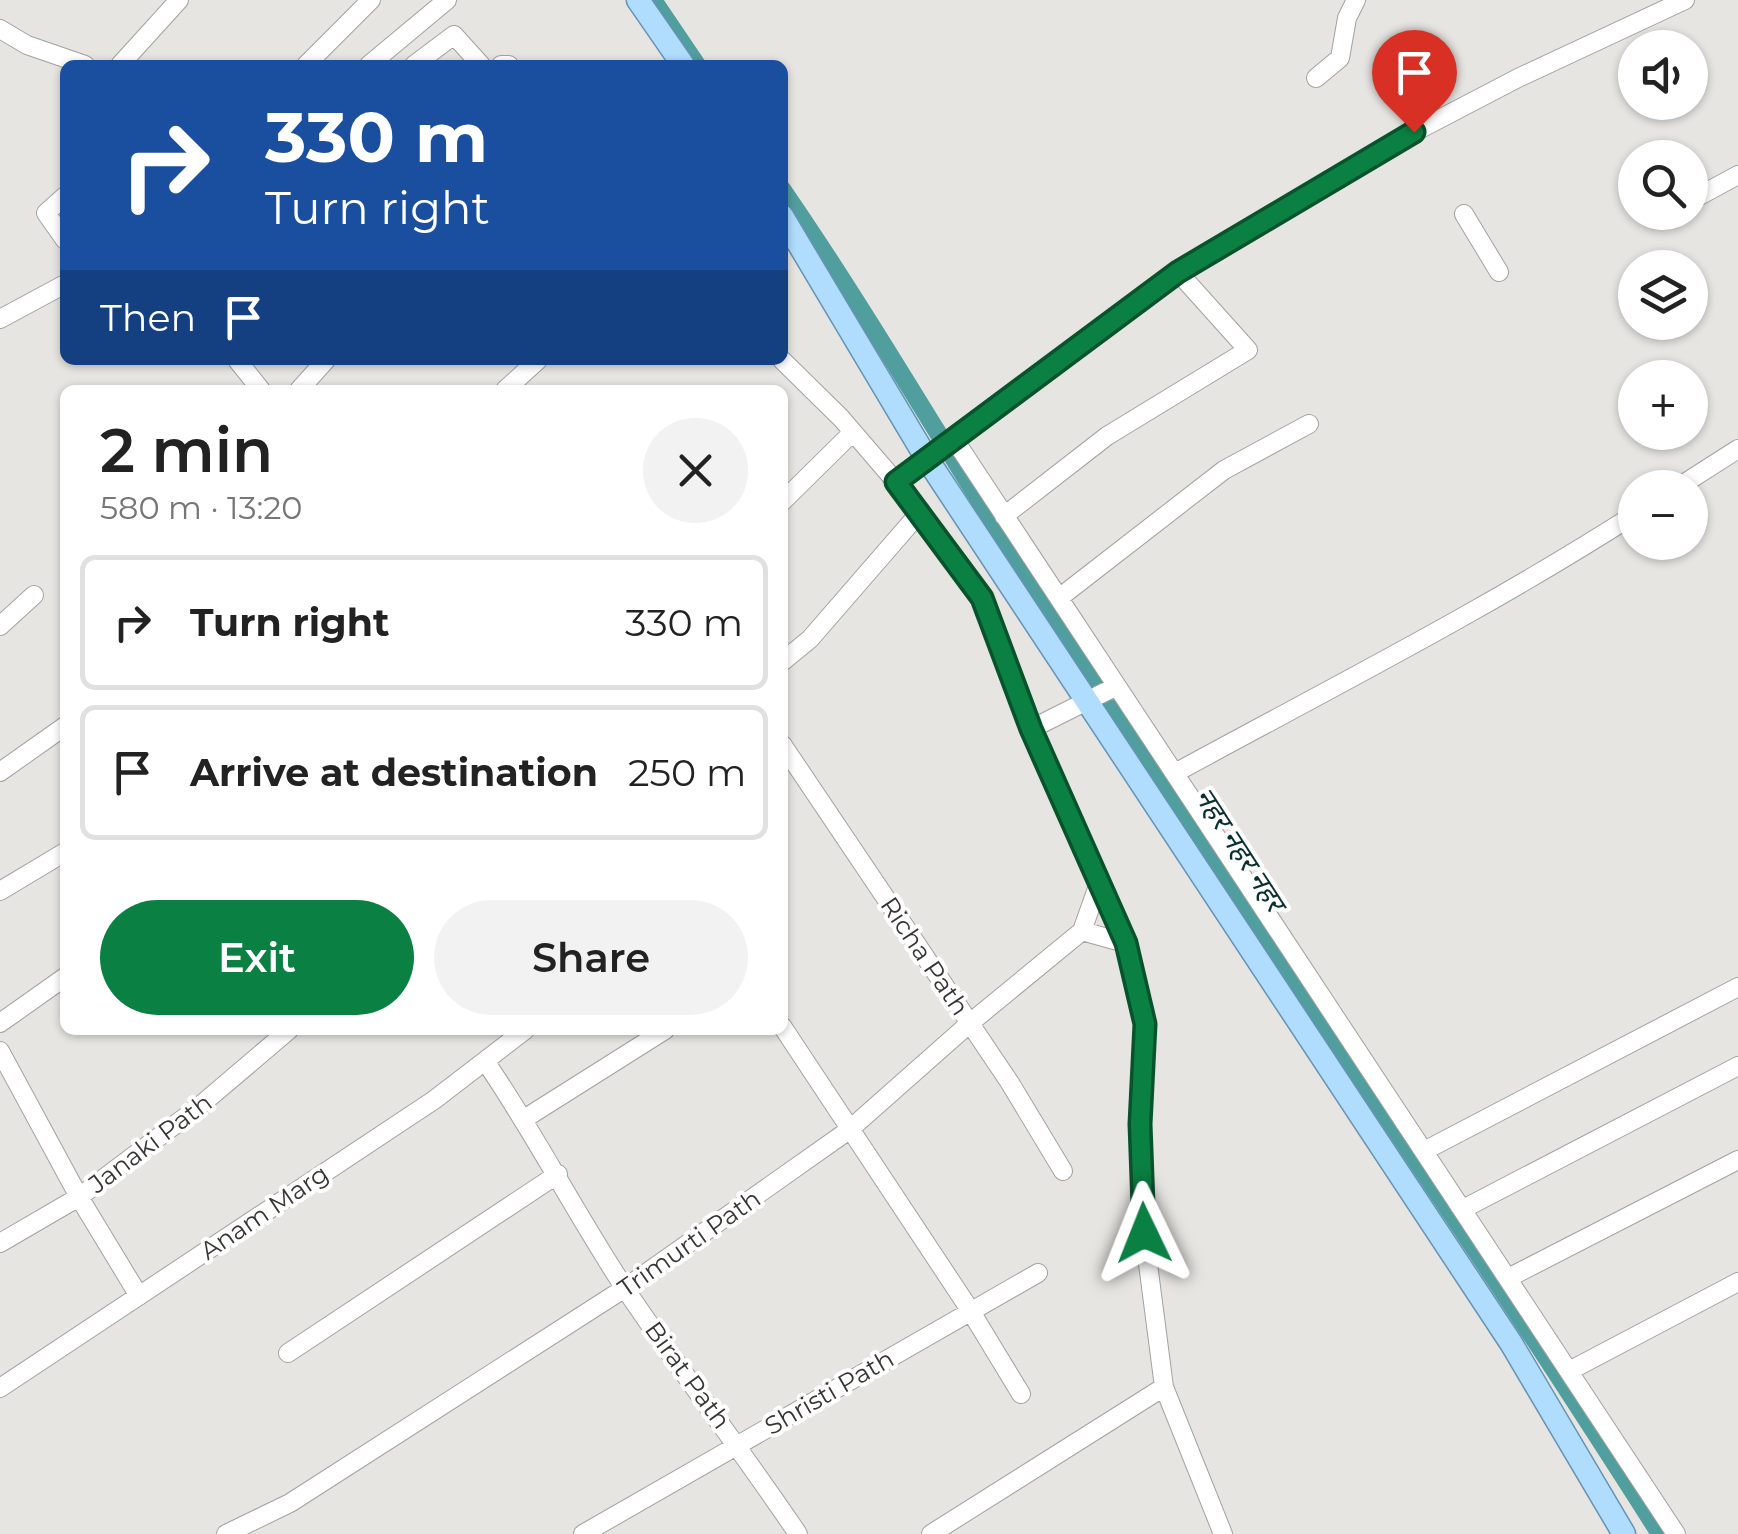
<!DOCTYPE html>
<html lang="en">
<head>
<meta charset="utf-8">
<style>
  body { margin:0; font-family:Montserrat,"Noto Sans Devanagari",sans-serif; background:#f2f2f2; color:#222; height:100vh; display:flex; flex-direction:column; font-size:38px; white-space:nowrap }
  * { box-sizing:border-box; margin:0 }
  p { font-size:32px; color:#767676 }
  .icon { flex:none; width:55px; height:55px; fill:none; stroke:currentColor; stroke-width:2; stroke-linecap:round; stroke-linejoin:round }
  .map { position:relative; flex:1; overflow:hidden }
  .panel { position:absolute; left:60px; top:385px; width:728px; height:650px; display:flex; flex-direction:column; background:#fff; border-radius:15px; box-shadow:0 2px 8px #0004 }
  .panel>* { flex:none }
  .hud { position:absolute; left:60px; top:60px; width:728px; height:305px; border-radius:15px; box-shadow:0 2px 8px #0004; background:#1a4fa0; color:#fff; overflow:hidden }
  .buttons { position:absolute; left:1618px; top:30px; display:grid; gap:20px }
  .buttons a { display:grid; place-items:center; width:90px; height:90px; border-radius:50%; background:#fff; box-shadow:0 2px 8px #0004; font-size:50px }
  .pin { position:absolute; display:grid; place-items:center; width:85px; height:85px; color:#fff; margin:-102px -42px; border-radius:50% 50% 50% 0; rotate:-45deg; box-shadow:0 0 10px #0007 }
  .pin .icon { rotate:45deg }
  .me { position:absolute; width:110px; margin:-55px; rotate:358deg; stroke-linejoin:round; filter:drop-shadow(0 0 8px #0008) }
  .turn { display:flex; align-items:center; gap:35px; height:210px; padding:0 40px; font-size:45px }
  .turn .icon { width:130px; height:130px; stroke-width:2.5 }
  .turn b { display:block; font-size:70px; line-height:85px }
  .then { display:flex; align-items:center; height:95px; padding:0 40px; background:#0003; gap:20px; font-size:38px }
  .round { display:grid; place-items:center; flex:none; width:105px; height:105px; border-radius:52px; background:#f2f2f2 }
  .head { display:flex; align-items:center; justify-content:space-between; height:170px; padding:0 40px }
  h1 { font-size:60px; font-weight:600; line-height:75px }
  .primary-button { display:flex; gap:20px; margin-top:auto; padding:20px 40px }
  .primary-button a { flex:1; height:115px; border-radius:60px; background:#0b8043; color:#fff; font-size:40px; font-weight:600; line-height:115px; text-align:center }
  .primary-button a+a { background:#f2f2f2; color:#222 }
  ul { padding:0; list-style:none }
  li { display:flex; align-items:center; gap:30px; height:135px; margin:0 20px 15px; padding:0 20px; border:5px solid #e0e0e0; border-radius:15px }
  li div { flex:1 }
  li b { display:block; font-size:38px }
  li em { font-style:normal }
  .map>svg:first-child { display:block }
</style>
</head>
<body>
<div class="map">
<svg width="1738" height="1534" viewBox="0 0 1738 1534">
  <rect width="100%" height="100%" fill="#e7e5e1"/>
  <g fill="none" stroke-linecap="round" stroke-linejoin="round">
    <path stroke="#519e9e" stroke-width="18" d="M 653,0 L 697,65
      M 782,189 C 881,333 967,486 1063,632 C 1261,933 1467,1230 1660,1534"/>
    <g stroke="#a4a19e" stroke-width="20">
      <path id="minor" d="M 0,29 L 27,45 L 85,65
        M 120,65 L 179,0
        M 306,65 L 371,0
        M 369,65 L 447,0
        M 414,65 L 454,35 L 481,65
        M 501,65 L 509,65
        M 1316,78 L 1340,58 L 1347,18 L 1356,0
        M 65,196 L 46,213 L 65,240
        M 1690,201 L 1738,175
        M 1464,214 L 1499,272
        M 0,319 L 65,284
        M 237,360 L 261,390
        M 782,360 L 841,418 L 896,482 L 982,597 L 1031,729 L 1125,943 L 1145,1024 L 1140,1124 L 1144,1233 L 1164,1387 L 1223,1534
        M 299,390 L 326,360
        M 505,390 L 538,360
        M 954,439 L 1676,1534
        M 896,482 L 1180,270 L 1380,150 L 1518,78 L 1685,0
        M 1677,488 L 1738,449
        M 782,502 L 853,432
        M 1004,516 L 1107,436 L 1248,350 L 1178,272
        M 1059,598 L 1224,470 L 1309,424
        M 0,626 L 34,595
        M 782,662 L 810,639 L 921,511
        M 1031,729 L 1117,686
        M 782,744 L 1010,1083 L 1063,1171
        M 0,772 L 65,726
        M 1175,773 C 1329,689 1487,609 1635,514
        M 0,891 L 65,852
        M 1082,931 L 1099,883
        M 0,1023 L 65,977
        M 782,1026 L 970,1310 L 1021,1394
        M 0,1051 L 79,1197 L 139,1296
        M 485,1061 C 536,1135 576,1215 626,1290 C 681,1372 742,1451 798,1534
        M 524,1119 L 665,1030
        M 1424,1151 L 1738,987
        M 1463,1209 L 1738,1066
        M 0,1243 L 79,1197 L 196,1109 L 289,1030
        M 1508,1278 L 1738,1160
        M 288,1353 L 558,1174
        M 1569,1371 L 1738,1282
        M 0,1388 L 434,1100 L 525,1030
        M 226,1534 L 290,1503 L 625,1288 L 849,1130 L 970,1023 L 1082,931 L 1125,943
        M 583,1534 L 1038,1273
        M 931,1534 L 1164,1387"/>
    </g>
    <g stroke="#6493b6" stroke-width="25">
      <path id="major" d="M 638,0 L 683,65
        M 782,216 L 927,459 L 1511,1343 L 1624,1534"/>
    </g>
    <use href="#minor" stroke="#fff" stroke-width="18"/>
    <use href="#major" stroke="#b0dcfd" stroke-width="22"/>
  </g>
  <g fill="none" stroke-linecap="round" stroke-linejoin="round">
    <g stroke="#07532c" stroke-width="25">
      <path id="route" d="M 1144,1233 L 1140,1124 L 1145,1024 L 1126,943 L 1031,729 L 982,598 L 896,482 L 1178,272 L 1414,132"/>
    </g>
    <use href="#route" stroke="#0b8043" stroke-width="18"/>
  </g>
  <g text-anchor="middle" stroke-width="8" stroke-linejoin="round" paint-order="stroke">
    <g font-size="25" fill="#363534" stroke="#fff">
      <text transform="translate(925 956) rotate(56)" y="9">Richa Path</text>
      <text transform="translate(150 1143) rotate(-37)" y="9">Janaki Path</text>
      <text transform="translate(264 1212) rotate(-34)" y="9">Anam Marg</text>
      <text transform="translate(689 1243) rotate(-35)" y="9">Trimurti Path</text>
      <text transform="translate(688 1375) rotate(54)" y="9">Birat Path</text>
      <text transform="translate(829 1392) rotate(-30)" y="9">Shristi Path</text>
    </g>
    <g font-size="28" font-style="italic" fill="#093031" stroke="#fff">
      <text transform="translate(1240 849) rotate(57)" y="10">नहर नहर नहर</text>
    </g>
  </g>
</svg>
<div class="buttons">
<a><svg class="icon" aria-label="sound" viewBox="0 0 24 24"><path d="M4 9h4l5-4v14l-5-4H4zM17 9q2 3 0 6"/></svg></a>
<a><svg class="icon" aria-label="search" viewBox="0 0 24 24"><circle cx="10" cy="10" r="6"/><path d="M15 15l6 6"/></svg></a>
<a><svg class="icon" aria-label="layers" viewBox="0 0 24 24"><path d="M12 4l9 5-9 5-9-5zM3 14l9 5 9-5"/></svg></a>
<a>+</a>
<a>−</a>
</div>
<div class="pin" style="left:1414px;top:132px;background:#d93025"><svg class="icon" aria-label="arrive" viewBox="0 0 24 24"><path d="M6 21V4h12l-3 4 3 4H6"/></svg></div>
<svg class="me" style="left:1144px;top:1233px" viewBox="-20 -20 40 40"><path d="M0-17L14 15 0 8-14 15z" fill="#0b8043" stroke="#fff" stroke-width="4"/></svg>
<div class="hud">
<div class="turn"><svg class="icon" aria-label="right" viewBox="0 0 24 24"><path d="M7 20v-9h11M14 6l5 5-5 5"/></svg><div><b>330 m</b>Turn right</div></div>
<div class="then">Then<svg class="icon" aria-label="arrive" viewBox="0 0 24 24"><path d="M6 21V4h12l-3 4 3 4H6"/></svg></div>
</div>
<section class="panel">
<div class="head"><div><h1>2 min</h1><p>580 m · 13:20</p></div><a class="round"><svg class="icon" aria-label="close" viewBox="0 0 24 24"><path d="M6 6l12 12M18 6L6 18"/></svg></a></div>
<ul>
<li><svg class="icon" aria-label="right" viewBox="0 0 24 24"><path d="M7 20v-9h11M14 6l5 5-5 5"/></svg><div><b>Turn right</b></div><em>330 m</em></li>
<li><svg class="icon" aria-label="arrive" viewBox="0 0 24 24"><path d="M6 21V4h12l-3 4 3 4H6"/></svg><div><b>Arrive at destination</b></div><em>250 m</em></li>
</ul>
<div class="primary-button"><a>Exit</a><a>Share</a></div>
</section>
</div>
</body>
</html>
